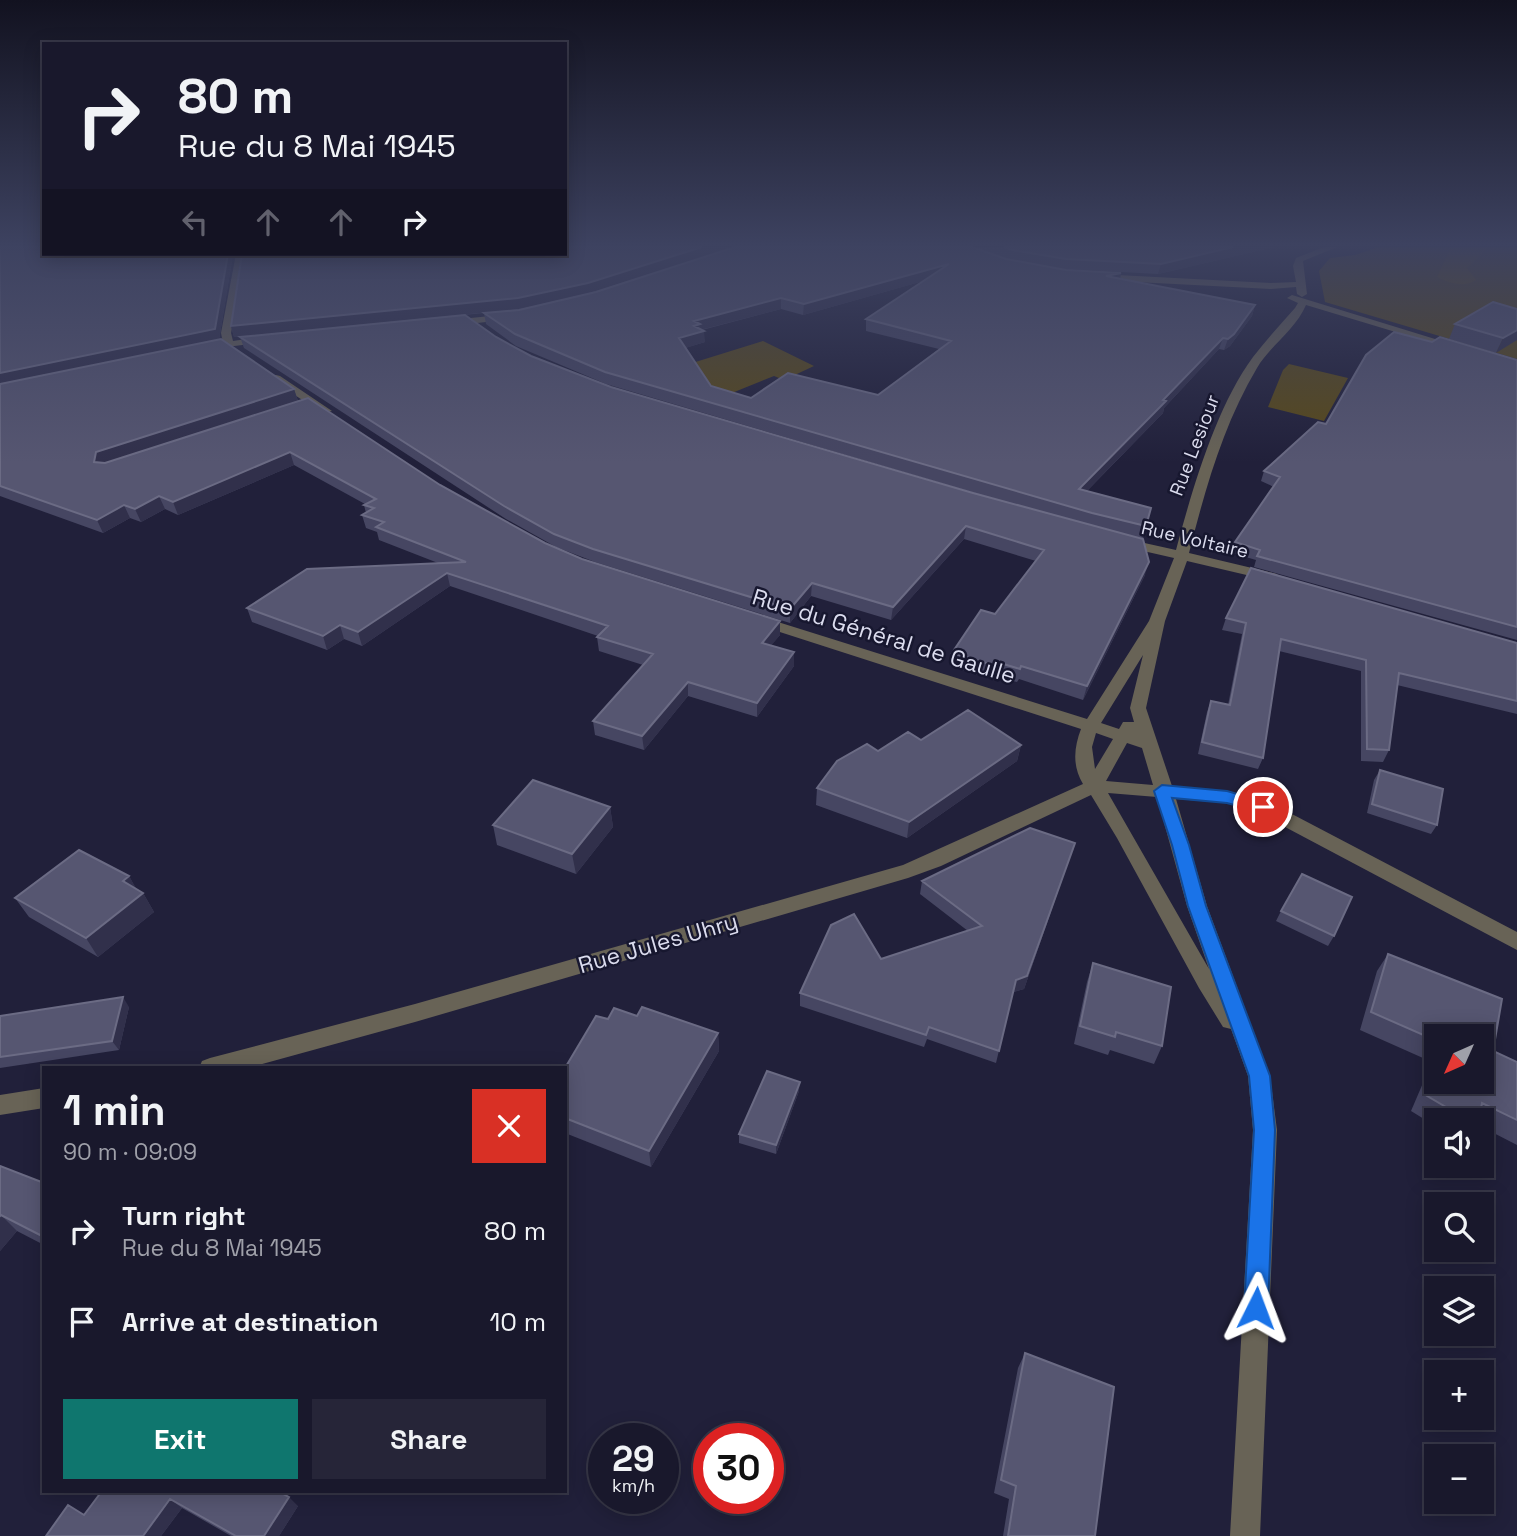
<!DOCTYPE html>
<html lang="en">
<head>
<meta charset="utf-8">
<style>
  body { margin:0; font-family:"Space Grotesk",sans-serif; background:#262538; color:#f1f3f6; height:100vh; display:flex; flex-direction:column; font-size:26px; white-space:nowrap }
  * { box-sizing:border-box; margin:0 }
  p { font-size:23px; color:#9fa0a9 }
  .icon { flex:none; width:38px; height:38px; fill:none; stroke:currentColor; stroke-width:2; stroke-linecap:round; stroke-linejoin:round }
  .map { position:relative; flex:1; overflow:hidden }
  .panel { position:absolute; left:42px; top:1066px; width:525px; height:427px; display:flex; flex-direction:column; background:#19182c; border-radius:0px; box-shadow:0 4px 18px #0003,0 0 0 2px #373748 }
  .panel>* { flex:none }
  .banner { position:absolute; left:42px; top:42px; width:525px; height:214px; border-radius:0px; box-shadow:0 4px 18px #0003,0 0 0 2px #373748; background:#19182c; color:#f1f3f6; overflow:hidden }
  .needle { width:46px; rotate:225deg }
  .buttons { position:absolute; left:1424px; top:1024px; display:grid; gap:14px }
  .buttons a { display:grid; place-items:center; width:70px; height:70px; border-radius:0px; background:#19182c; box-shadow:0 4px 18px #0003,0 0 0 2px #373748; font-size:35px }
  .speed { position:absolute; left:588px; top:1423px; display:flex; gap:14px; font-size:35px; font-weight:700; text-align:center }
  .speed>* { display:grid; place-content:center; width:91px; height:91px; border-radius:50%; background:#19182c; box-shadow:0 4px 18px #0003,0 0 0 2px #373748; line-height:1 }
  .speed small { font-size:18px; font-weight:400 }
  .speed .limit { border:10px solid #d22; background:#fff; color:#111 }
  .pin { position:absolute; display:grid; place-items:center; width:60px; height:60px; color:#fff; margin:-30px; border:4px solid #fff; border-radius:50%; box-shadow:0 2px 7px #0007 }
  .me { position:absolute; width:77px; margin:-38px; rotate:3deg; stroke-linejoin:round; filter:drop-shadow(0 0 5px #0008) }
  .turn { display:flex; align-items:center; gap:24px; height:147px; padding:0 21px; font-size:32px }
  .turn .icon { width:91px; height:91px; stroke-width:2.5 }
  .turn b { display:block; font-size:49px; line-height:60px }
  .lanes { display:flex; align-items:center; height:66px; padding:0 21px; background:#0003; justify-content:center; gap:35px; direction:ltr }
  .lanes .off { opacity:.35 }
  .round { display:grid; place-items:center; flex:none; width:74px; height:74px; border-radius:0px; background:#262538 }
  .overview { display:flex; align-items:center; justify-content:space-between; height:119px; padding:0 21px }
  h1 { font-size:42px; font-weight:700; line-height:52px }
  .action { display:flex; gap:14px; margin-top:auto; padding:14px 21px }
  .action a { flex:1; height:80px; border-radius:0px; background:#0f766e; color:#fff; font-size:28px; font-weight:700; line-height:80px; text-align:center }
  .action a+a { background:#262538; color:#f1f3f6 }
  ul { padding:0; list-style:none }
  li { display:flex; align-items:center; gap:21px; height:91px; padding:0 21px }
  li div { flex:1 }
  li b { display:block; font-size:26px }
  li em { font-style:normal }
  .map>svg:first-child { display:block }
</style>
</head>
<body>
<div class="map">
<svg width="1517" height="1536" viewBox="0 0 1517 1536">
  <rect width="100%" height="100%" fill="#21203a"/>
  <path fill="#594918" d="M 1378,247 L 1517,247 L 1517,359 L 1325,302 L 1319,271 L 1330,258 L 1355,255 Z
    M 763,341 L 814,366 L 784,380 L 774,376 L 717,399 L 689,364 Z
    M 1289,364 L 1348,378 L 1324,421 L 1268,407 L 1283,370 Z"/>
  <path fill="#67520e" d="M 1451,247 L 1489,247 L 1467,268 L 1476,280 C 1464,288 1449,283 1437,277 Z"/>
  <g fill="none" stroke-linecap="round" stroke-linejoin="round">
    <path fill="#686356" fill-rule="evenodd" d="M 1324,247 L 1337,247 L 1303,261 L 1307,294 L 1302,297 L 1297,294 L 1296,287 L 1271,289 L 1098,280 L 1093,277 L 1098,274 L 1271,283 L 1296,282 L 1293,266 L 1296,258 Z
      M 236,254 L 244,254 L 231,333 L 233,341 L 266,336 L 271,339 L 266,342 L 203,350 L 203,346 L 223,343 L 221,333 Z
      M 1292,295 L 1461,347 L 1452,349 L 1306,305 C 1296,329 1270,346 1257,368 C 1223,425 1205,490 1189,553 L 1277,574 L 1279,577 L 1272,581 L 1187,561 L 1165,621 L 1146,708 L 1172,786 L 1227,791 L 1269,802 L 1517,932 L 1517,950 L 1257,812 L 1227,803 L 1176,799 L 1207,906 L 1270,1076 L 1277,1130 L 1260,1536 L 1230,1536 L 1253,1130 L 1248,1076 L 1231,1029 L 1223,1027 L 1199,988 L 1117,838 L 1091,795 L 941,866 L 908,878 L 415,1022 L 248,1068 L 199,1068 L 202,1061 L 210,1058 L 415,1004 L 903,865 L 1083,784 C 1072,766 1074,747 1081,729 L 752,623 L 750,620 L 752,617 L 762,617 L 1087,719 L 1149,621 L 1174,558 L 1117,545 L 1115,542 L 1122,538 L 1176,550 C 1192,490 1216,407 1253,357 C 1266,340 1281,324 1295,308 L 1298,303 L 1287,298 ZM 1143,655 L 1130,708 L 1134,722 L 1123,722 L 1119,729 L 1101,723 ZM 1096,733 L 1113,739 L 1095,769 L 1092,747 ZM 1127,743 L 1142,748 L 1153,785 L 1106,781 ZM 1108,793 L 1157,797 L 1187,906 L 1209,969 Z
      M 510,314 L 515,317 L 513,319 L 451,326 L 446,323 L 451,320 Z
      M 276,375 L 280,376 L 332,411 L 322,413 L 272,380 L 272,376 Z
      M 44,1088 L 44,1108 L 0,1115 L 0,1095 Z"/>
  </g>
  <path fill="#464662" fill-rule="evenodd" d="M 0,247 L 44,254 L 233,254 L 219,340 L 294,389 L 298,401 L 440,485 L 545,543 L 582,559 L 780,635 L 771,645 L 794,652 L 794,666 L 757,717 L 688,696 L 644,750 L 595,735 L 593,721 L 643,665 L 599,651 L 597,637 L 598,636 L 450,586 L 362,646 L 344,639 L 327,650 L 252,622 L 247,608 L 438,563 L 379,540 L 377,532 L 366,528 L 362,515 L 366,513 L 364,505 L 365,504 L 294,465 L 178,515 L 165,509 L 141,522 L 130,518 L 103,533 L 0,496 Z
    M 565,247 L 1274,247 L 1158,274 L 1064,269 L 1121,273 L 1120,279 L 1255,305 L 1252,316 L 1230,346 L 1224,350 L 1219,349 L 1164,408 L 1163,413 L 1087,491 L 1151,508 L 1143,539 L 1145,575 L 1083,700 L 1019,679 L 1017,682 L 1000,678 L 998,681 L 950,666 L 952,653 L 995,614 L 1036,561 L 964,539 L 891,620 L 811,596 L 790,623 L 595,562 L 556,547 L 506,519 L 244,348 L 240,337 L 496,337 L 531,356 L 611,387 L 1005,502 L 606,384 L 516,346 L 486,324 L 484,313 L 234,337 L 231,326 ZM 923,281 L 866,319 L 866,331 L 939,349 L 878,395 L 751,398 L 711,386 L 685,348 L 705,342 L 702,330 L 781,309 L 803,315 Z
    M 1517,309 L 1496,353 L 1449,339 L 1455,324 Z
    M 1432,342 L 1517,360 L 1517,640 L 1254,567 L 1256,560 L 1232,553 L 1235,542 L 1274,487 L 1261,481 L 1264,471 Z
    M 1226,618 L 1517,643 L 1517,714 L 1397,685 L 1389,750 L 1383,762 L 1361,761 L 1361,671 L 1279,651 L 1263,758 L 1258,769 L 1198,754 L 1207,712 L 1211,701 L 1228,705 L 1242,634 L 1222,630 Z
    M 921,740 L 1021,745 L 1017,761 L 907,838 L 816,805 L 817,788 L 878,751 Z
    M 1380,770 L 1437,825 L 1431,834 L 1367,813 L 1374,780 Z
    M 610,807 L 613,827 L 576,874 L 497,845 L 493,825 Z
    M 1075,843 L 1024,989 L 1013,992 L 996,1063 L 927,1039 L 924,1047 L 800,1006 L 800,993 L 881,959 L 968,931 L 920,894 L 922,881 Z
    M 129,876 L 136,889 L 143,893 L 154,912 L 98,957 L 29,917 L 15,898 Z
    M 1281,911 L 1334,936 L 1328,946 L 1276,921 Z
    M 1388,954 L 1493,1051 L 1517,1062 L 1517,1145 L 1482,1127 L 1482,1120 L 1437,1120 L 1437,1127 L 1411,1111 L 1432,1062 L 1360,1030 L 1377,971 ZM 1437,1036 L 1482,1082 L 1437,1082 Z
    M 1093,963 L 1162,1046 L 1154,1064 L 1110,1050 L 1108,1055 L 1074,1044 L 1087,982 Z
    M 129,1007 L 119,1050 L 0,1068 L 0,1016 Z
    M 637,1016 L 718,1033 L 719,1051 L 651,1167 L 565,1133 L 565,1068 L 608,1019 Z
    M 799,1091 L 776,1154 L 739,1143 L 739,1134 Z
    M 0,1166 L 44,1183 L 44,1245 L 17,1231 L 0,1251 Z
    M 1025,1353 L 1095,1536 L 1003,1536 L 1009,1499 L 994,1493 L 1018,1368 Z
    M 102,1491 L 298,1506 L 279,1536 L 231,1536 L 182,1508 L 161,1536 L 46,1536 L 84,1515 Z"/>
  <path fill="#31304b" d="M 702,247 L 735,247 L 589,293 L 520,309 L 234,337 L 231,326 Z
    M 1233,247 L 1274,247 L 1158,274 L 1161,264 Z
    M 228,254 L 233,254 L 219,340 L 0,386 L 0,373 Z
    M 949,264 L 948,274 L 803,315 L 804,304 Z
    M 1121,273 L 1119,284 L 1106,276 Z
    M 781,298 L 781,309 L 700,330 L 704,331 L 705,342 L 679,350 L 679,338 L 694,321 Z
    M 1255,305 L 1252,316 L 1230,346 L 1224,350 L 1228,339 Z
    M 1517,330 L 1517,340 L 1496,353 L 1503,338 Z
    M 1223,338 L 1219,349 L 1164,408 L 1163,413 L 1076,502 L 1079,489 Z
    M 294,389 L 298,401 L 101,465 L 94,462 L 96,452 Z
    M 290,452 L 294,465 L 178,515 L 173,502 Z
    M 159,496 L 165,509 L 141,522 L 135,509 Z
    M 124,505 L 130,518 L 103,533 L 97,520 Z
    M 966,526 L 964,539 L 891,620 L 893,607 Z
    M 1149,562 L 1145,575 L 1083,700 L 1087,686 Z
    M 447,573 L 450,586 L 362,646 L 358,632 Z
    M 812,583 L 811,596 L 790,623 L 790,609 Z
    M 780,621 L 780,635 L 762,657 L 762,643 Z
    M 340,625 L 344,639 L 327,650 L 323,636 Z
    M 794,652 L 794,666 L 757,717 L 757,703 Z
    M 1003,664 L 1000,678 L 998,681 L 1000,667 Z
    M 688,682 L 688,696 L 644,750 L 642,736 Z
    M 1021,745 L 1017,761 L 907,838 L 909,822 Z
    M 610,807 L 613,827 L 576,874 L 572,854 Z
    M 1075,843 L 1024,989 L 1013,992 L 1016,980 Z
    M 129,876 L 140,895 L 143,893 L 154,912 L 98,957 L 86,938 L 123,881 Z
    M 123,997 L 129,1007 L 119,1050 L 112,1041 Z
    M 718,1033 L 719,1051 L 651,1167 L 649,1151 Z
    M 800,1082 L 799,1091 L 776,1154 L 776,1145 Z
    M 1,1215 L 17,1231 L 0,1251 L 0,1216 Z
    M 289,1497 L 298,1506 L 279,1536 L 264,1536 Z
    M 170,1499 L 182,1508 L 161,1536 L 143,1536 Z"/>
  <path fill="#565671" stroke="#6b6b84" stroke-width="2" fill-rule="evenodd" d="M 0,247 L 44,247 L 44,254 L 228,254 L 215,329 L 0,373 Z
    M 565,247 L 702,247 L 588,283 L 518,298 L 231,326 L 242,254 L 565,254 Z
    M 735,247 L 972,247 L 1006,259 L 1066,270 L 1121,273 L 1106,276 L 1255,305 L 1234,334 L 1228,339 L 1223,338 L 1163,400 L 1166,401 L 1079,489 L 1151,508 L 1146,526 L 1092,513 L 605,372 L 515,334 L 484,313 L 519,310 L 596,292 ZM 949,264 L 866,319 L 951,341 L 878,395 L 788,373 L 751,398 L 711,386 L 679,338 L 704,331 L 694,326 L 700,324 L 694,321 L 781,298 L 804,304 Z
    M 1004,247 L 1233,247 L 1161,264 L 1066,259 L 1012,250 Z
    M 1493,302 L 1517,309 L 1517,330 L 1503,338 L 1455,324 Z
    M 465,315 L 496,337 L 531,356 L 611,387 L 973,493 L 1143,539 L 1149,562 L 1087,686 L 1021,666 L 1020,669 L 1003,664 L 1000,667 L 952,653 L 981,610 L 995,614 L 1044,550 L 966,526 L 893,607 L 812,583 L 790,609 L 593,549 L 554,534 L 504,506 L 240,337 Z
    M 1394,332 L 1432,342 L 1440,337 L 1517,360 L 1517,627 L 1257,556 L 1260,550 L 1235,542 L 1280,477 L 1264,471 L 1318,422 L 1326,424 L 1366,355 Z
    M 221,339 L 294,389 L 96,452 L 94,462 L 105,463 L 308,398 L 440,485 L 545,543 L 582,559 L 780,621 L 762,643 L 794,652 L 757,703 L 688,682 L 642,736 L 593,721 L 653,654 L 597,637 L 608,626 L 447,573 L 358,632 L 340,625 L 323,636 L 247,608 L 307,569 L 466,562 L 376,527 L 384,522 L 362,515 L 374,508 L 364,505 L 376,499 L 290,452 L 173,502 L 159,496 L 135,509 L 124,505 L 97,520 L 0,486 L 0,384 Z
    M 1251,568 L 1517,643 L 1517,701 L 1399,673 L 1389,750 L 1367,749 L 1366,660 L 1281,639 L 1263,758 L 1202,742 L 1211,701 L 1230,705 L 1246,623 L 1226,618 Z
    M 968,710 L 1021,745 L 909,822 L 817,788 L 837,761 L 867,744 L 878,751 L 908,732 L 921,740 Z
    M 1380,770 L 1443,789 L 1437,825 L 1372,804 Z
    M 533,780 L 610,807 L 572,854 L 493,825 Z
    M 1030,828 L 1075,843 L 1027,976 L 1016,980 L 999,1051 L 929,1027 L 926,1035 L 800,993 L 831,925 L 854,914 L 881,959 L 982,926 L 922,881 Z
    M 79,850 L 129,876 L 123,881 L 143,893 L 86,938 L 15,898 Z
    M 1302,874 L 1352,897 L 1334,936 L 1281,911 Z
    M 1388,954 L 1502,999 L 1493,1051 L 1517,1062 L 1517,1120 L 1482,1103 L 1479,1120 L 1468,1120 L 1424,1094 L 1437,1064 L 1437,1082 L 1482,1082 L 1482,1036 L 1437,1036 L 1437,1041 L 1371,1012 Z
    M 1093,963 L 1171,987 L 1162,1046 L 1116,1032 L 1115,1037 L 1080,1026 Z
    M 123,997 L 112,1041 L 0,1057 L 0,1016 Z
    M 642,1007 L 718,1033 L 649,1151 L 565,1118 L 565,1068 L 596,1016 L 608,1019 L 614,1008 L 637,1016 Z
    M 767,1071 L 800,1082 L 776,1145 L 739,1134 Z
    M 0,1166 L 44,1183 L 44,1237 L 1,1215 L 0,1216 Z
    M 1025,1353 L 1114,1387 L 1095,1536 L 1008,1536 L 1016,1486 L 1001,1480 Z
    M 102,1491 L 278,1491 L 289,1497 L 264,1536 L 236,1536 L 170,1499 L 143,1536 L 46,1536 L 68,1505 L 84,1515 Z"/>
  <linearGradient id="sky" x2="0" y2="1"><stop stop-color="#121220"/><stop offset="0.53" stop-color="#3d4260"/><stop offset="1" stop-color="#3d4260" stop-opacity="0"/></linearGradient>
  <rect width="1517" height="462" fill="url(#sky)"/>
  <path fill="#1a73e8" stroke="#114b97" stroke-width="2" d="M 1162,785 L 1227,791 L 1269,803 L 1271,807 L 1263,813 L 1227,803 L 1172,798 L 1189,845 L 1206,906 L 1270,1076 L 1275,1130 L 1268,1308 L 1265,1316 L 1256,1320 L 1247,1316 L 1244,1308 L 1254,1130 L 1249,1076 L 1188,906 L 1172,845 L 1154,791 Z"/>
  <g text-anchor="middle" stroke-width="5" stroke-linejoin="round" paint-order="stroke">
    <g font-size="19" fill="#dbdcee" stroke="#17172f">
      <text transform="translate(1194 445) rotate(-69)" y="7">Rue Lesiour</text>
      <text transform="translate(1195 539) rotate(13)" y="7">Rue Voltaire</text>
    </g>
    <g font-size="23" fill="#dbdcee" stroke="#17172f">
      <text transform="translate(884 636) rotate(17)" y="8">Rue du Général de Gaulle</text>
      <text transform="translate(658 943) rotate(-16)" y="8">Rue Jules Uhry</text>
    </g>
  </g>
</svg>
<div class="buttons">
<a><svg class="needle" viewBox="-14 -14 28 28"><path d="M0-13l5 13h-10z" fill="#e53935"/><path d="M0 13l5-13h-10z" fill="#9fa0a9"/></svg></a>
<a><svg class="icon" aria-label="sound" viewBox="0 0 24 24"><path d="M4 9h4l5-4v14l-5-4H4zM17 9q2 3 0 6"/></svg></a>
<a><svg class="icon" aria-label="search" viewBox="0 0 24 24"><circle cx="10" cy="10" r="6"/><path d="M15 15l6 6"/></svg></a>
<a><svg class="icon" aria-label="layers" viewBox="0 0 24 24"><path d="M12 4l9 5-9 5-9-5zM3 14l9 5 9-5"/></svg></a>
<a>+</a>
<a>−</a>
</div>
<div class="speed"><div>29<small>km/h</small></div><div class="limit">30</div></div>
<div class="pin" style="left:1263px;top:807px;background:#d93025"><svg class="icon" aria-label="arrive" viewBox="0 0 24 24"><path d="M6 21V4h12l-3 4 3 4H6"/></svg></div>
<svg class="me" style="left:1256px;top:1308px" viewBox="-20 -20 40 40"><path d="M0-17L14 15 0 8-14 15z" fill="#1a73e8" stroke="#fff" stroke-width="4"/></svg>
<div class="banner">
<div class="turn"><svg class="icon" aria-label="right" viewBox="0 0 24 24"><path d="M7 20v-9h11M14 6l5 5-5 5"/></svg><div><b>80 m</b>Rue du 8 Mai 1945</div></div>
<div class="lanes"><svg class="icon off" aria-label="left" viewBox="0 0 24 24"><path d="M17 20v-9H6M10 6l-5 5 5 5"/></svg><svg class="icon off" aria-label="ahead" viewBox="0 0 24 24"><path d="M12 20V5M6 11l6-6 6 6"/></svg><svg class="icon off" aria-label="ahead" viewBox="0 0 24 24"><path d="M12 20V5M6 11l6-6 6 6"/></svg><svg class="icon" aria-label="right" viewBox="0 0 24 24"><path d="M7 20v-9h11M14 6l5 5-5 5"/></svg></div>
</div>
<section class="panel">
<div class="overview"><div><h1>1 min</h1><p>90 m · 09:09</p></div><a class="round" style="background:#d93025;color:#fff"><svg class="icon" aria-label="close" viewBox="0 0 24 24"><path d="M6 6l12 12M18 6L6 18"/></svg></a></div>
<ul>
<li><svg class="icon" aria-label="right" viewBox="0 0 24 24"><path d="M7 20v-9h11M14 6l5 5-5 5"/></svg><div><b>Turn right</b><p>Rue du 8 Mai 1945</p></div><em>80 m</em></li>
<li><svg class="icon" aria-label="arrive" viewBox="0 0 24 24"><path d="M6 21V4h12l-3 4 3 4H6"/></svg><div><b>Arrive at destination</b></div><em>10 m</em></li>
</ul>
<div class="action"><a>Exit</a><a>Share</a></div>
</section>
</div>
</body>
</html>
